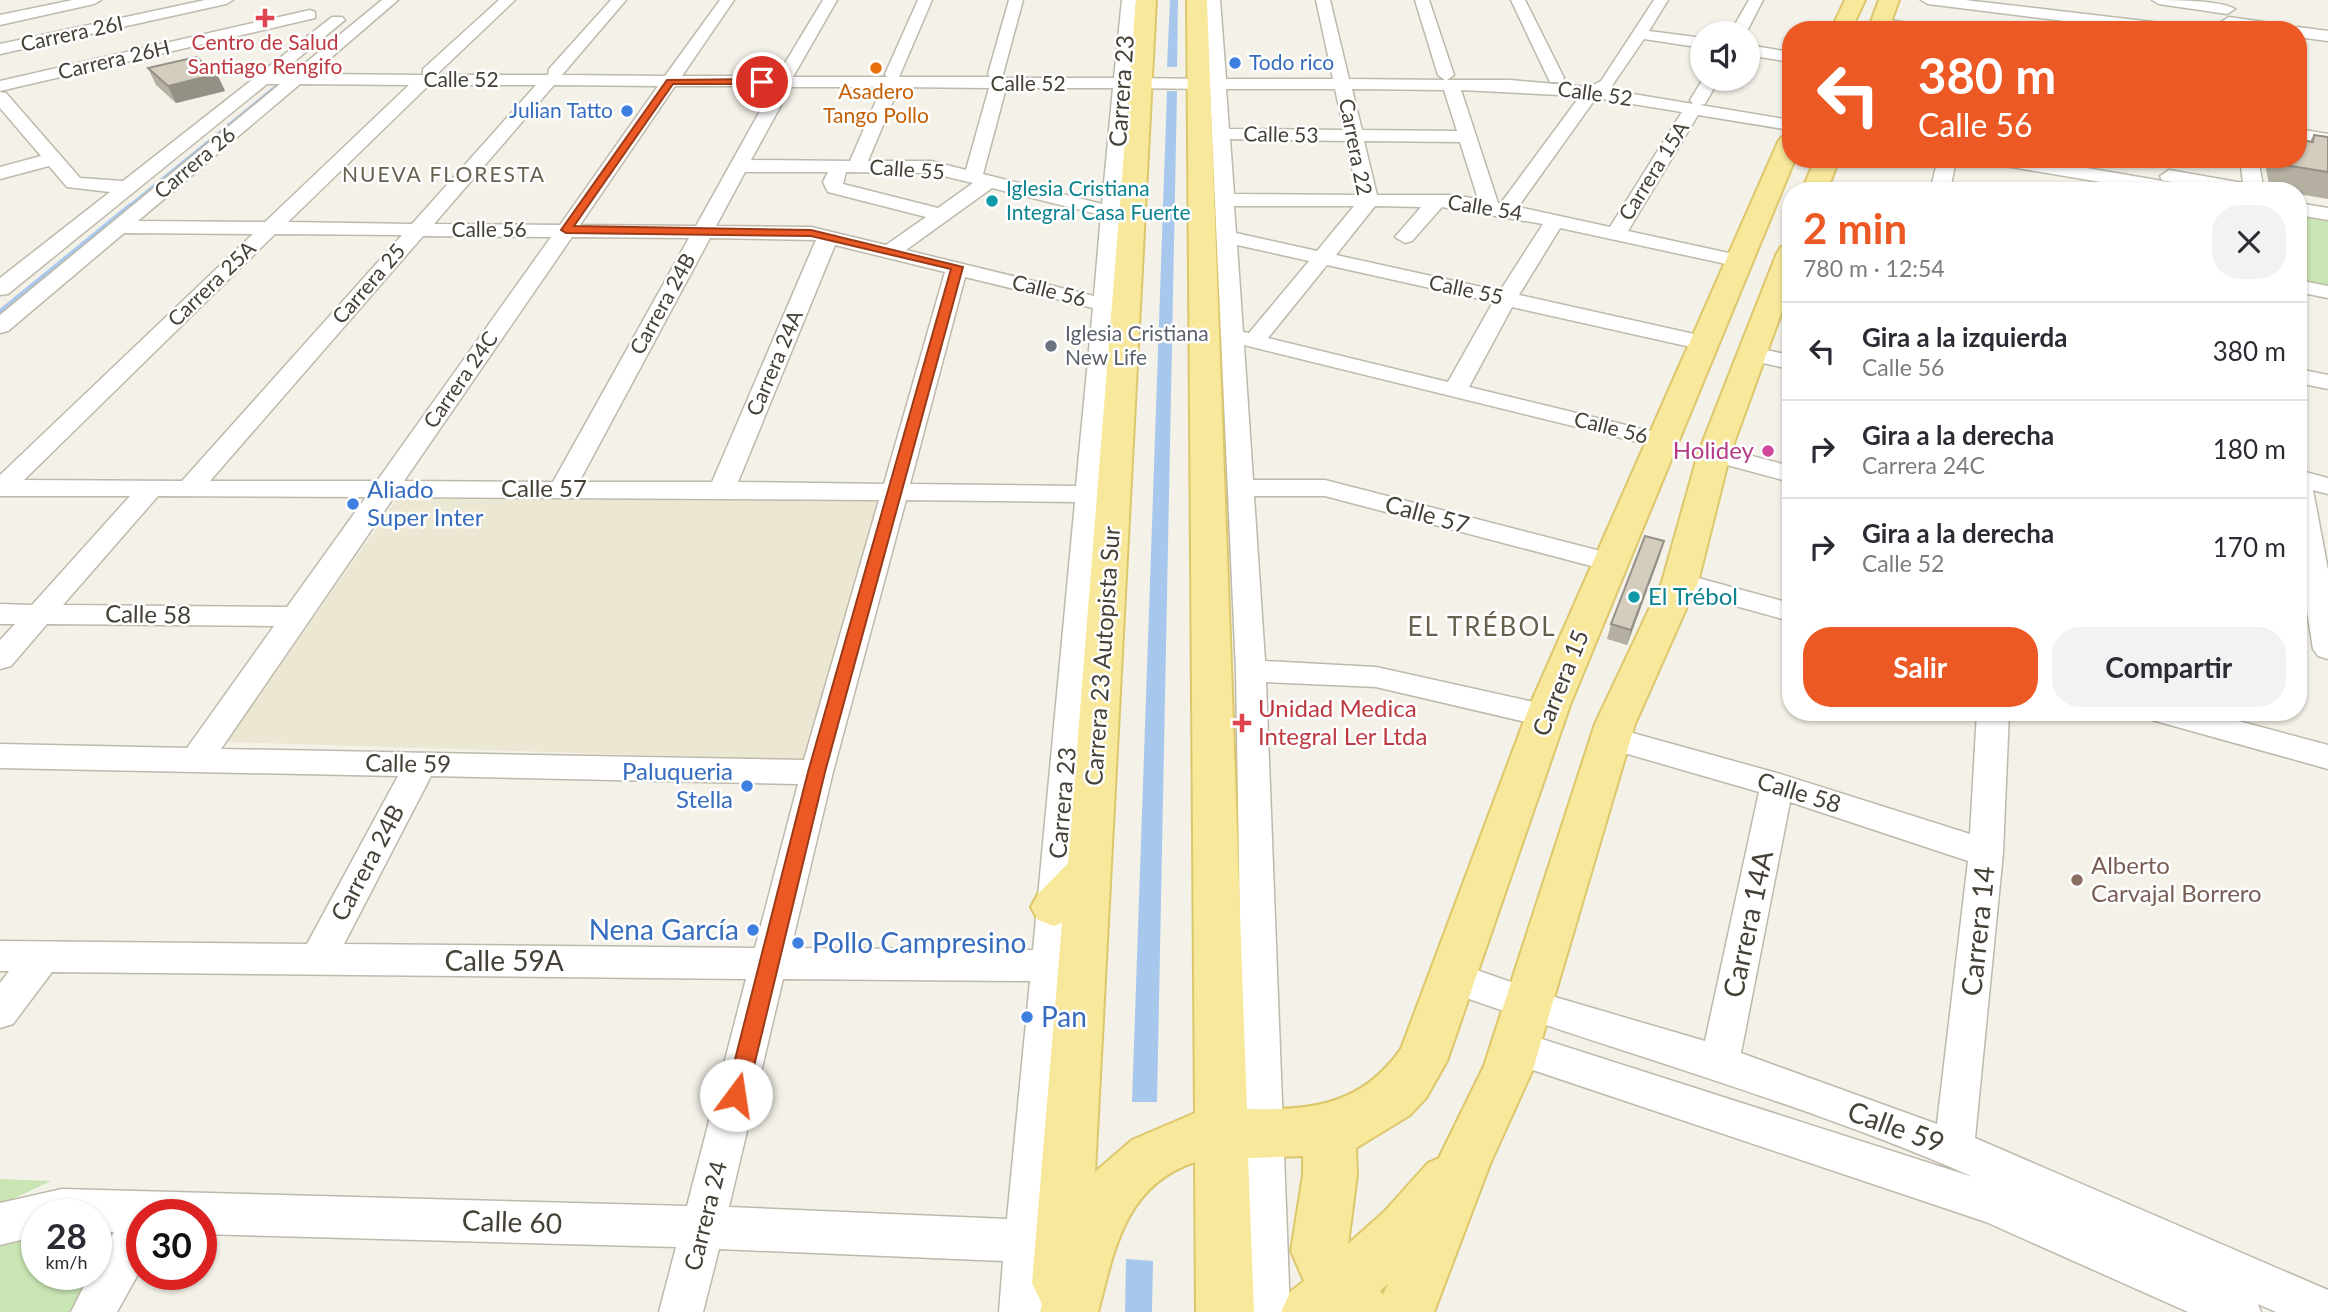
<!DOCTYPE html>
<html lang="es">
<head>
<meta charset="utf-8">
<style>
  body { margin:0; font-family:Lato,sans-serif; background:#f2f2f3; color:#2b2b33; height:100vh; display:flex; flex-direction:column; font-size:26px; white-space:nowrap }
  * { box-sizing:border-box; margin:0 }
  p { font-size:23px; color:#7c7c81 }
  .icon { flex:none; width:38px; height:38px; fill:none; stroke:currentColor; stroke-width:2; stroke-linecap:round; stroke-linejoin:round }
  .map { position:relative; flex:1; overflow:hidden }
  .drawer { position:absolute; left:1782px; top:182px; width:525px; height:539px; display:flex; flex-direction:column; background:#fff; border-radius:28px; box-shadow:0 2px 5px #0004 }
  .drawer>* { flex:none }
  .top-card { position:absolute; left:1782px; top:21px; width:525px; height:147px; border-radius:28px; box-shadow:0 2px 5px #0004; background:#ed5924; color:#fff; overflow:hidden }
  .tools { position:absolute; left:1690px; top:21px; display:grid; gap:14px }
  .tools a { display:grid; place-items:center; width:70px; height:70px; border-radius:50%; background:#fff; box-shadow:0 2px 5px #0004; font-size:35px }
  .speed { position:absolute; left:21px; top:1199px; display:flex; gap:14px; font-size:35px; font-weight:700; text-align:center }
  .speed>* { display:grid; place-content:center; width:91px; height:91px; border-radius:50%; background:#fff; box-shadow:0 2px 5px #0004; line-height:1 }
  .speed small { font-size:18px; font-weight:400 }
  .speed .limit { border:10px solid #d22; background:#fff; color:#111 }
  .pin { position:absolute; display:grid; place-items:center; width:60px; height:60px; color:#fff; margin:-30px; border:4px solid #fff; border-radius:50%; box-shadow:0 2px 7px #0007 }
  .me { position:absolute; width:77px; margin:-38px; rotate:14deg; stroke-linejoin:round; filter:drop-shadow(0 0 5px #0008) }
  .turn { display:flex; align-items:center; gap:24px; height:147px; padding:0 21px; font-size:32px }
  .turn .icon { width:91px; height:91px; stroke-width:2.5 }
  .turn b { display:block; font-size:49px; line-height:60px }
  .round { display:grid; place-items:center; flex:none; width:74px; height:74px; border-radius:28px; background:#f2f2f3 }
  .overview { display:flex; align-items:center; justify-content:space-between; height:119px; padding:0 21px }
  h1 { font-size:42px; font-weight:700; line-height:52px; color:#ed5924 }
  .primary-button { display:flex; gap:14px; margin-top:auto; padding:14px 21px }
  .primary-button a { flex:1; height:80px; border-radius:28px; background:#ed5924; color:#fff; font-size:28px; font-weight:700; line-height:80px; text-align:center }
  .primary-button a+a { background:#f2f2f3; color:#2b2b33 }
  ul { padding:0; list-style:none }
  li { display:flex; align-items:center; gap:21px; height:98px; padding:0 21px; border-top:2px solid #e1e1e2 }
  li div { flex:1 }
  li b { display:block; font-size:26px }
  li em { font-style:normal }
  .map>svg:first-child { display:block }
</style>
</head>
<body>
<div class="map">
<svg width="2328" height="1312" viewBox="0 0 2328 1312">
  <rect width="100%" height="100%" fill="#f3f1e8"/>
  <path fill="#ebe7d2" d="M 397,499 L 883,501 L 805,760 L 226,742 Z"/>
  <path fill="#c9e5b3" d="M 2298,212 L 2328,217 L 2328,286 L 2298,281 Z
    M 0,1179 L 51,1181 L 0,1205 Z
    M 131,1216 L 78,1312 L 0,1312 L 0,1237 L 37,1224 L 37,1274 L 96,1274 L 96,1218 Z"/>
  <path fill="#a7c8ec" d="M 1170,0 L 1178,0 L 1177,67 L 1167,67 Z
    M 1167,91 L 1177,91 L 1157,1102 L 1132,1102 Z
    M 1126,1259 L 1153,1261 L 1152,1312 L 1125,1312 Z"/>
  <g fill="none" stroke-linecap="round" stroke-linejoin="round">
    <path stroke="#a7c8ec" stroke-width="4.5" d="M 128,208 L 280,84"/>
    <path stroke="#a7c8ec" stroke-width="5" d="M 0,312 L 130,206"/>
    <g stroke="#beb9ab" stroke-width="3">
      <path id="minor" d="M 73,0 L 101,0 L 94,4 L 0,25 L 0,15 Z
        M 205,0 L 233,0 L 226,4 L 0,54 L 0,44 Z
        M 382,0 L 398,0 L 312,74 L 423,75 L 423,69 L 499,0 L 515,0 L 436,75 L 548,75 L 549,69 L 611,0 L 626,0 L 562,75 L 665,76 L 720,0 L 734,0 L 682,76 L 781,76 L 779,73 L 823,0 L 837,0 L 793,77 L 887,77 L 885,74 L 918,0 L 932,0 L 899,77 L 990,77 L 988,74 L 1009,0 L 1023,0 L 1002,78 L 1114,78 L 1122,0 L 1136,0 L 1131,78 L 1209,79 L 1206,0 L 1220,0 L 1226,79 L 1333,79 L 1316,0 L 1330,0 L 1349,79 L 1445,80 L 1438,75 L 1415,0 L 1429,0 L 1454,75 L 1447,80 L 1510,80 L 1589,87 L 1601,81 L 1654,0 L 1668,0 L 1649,31 L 1703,38 L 1703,48 L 1644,39 L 1609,90 L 1693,104 L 1690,100 L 1703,79 L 1719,79 L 1705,104 L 1700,105 L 1790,120 L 1790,130 L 1698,115 L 1628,231 L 1747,257 L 1750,261 L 1747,265 L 1740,267 L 1560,228 L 1519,295 L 1712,338 L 1715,343 L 1712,348 L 1704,350 L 1512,307 L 1469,387 L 1671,436 L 1674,441 L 1671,446 L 1662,448 L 1244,345 L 1253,480 L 1325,480 L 1620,556 L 1624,562 L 1620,568 L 1610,571 L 1325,496 L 1254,496 L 1265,661 L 1376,667 L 1547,705 L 1558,708 L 1563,716 L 1558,724 L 1547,727 L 1376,687 L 1266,682 L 1290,1312 L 1246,1312 L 1236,671 L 1210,89 L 1130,88 L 1043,1312 L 999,1312 L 1003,1261 L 719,1249 L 703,1312 L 659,1312 L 676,1247 L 201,1234 L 201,1214 L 142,1214 L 142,1267 L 117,1312 L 71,1312 L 90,1274 L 96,1274 L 96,1263 L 114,1232 L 96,1231 L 96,1214 L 37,1214 L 37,1236 L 0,1245 L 0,1203 L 62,1189 L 687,1206 L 746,979 L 52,972 L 13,1024 L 0,1028 L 0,983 L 9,971 L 0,971 L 0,941 L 307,944 L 398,776 L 0,768 L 0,744 L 187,748 L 274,626 L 47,624 L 11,666 L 0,669 L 0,640 L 15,624 L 0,624 L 0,604 L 32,605 L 130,496 L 0,496 L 0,475 L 253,234 L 124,233 L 8,331 L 0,333 L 0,315 L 280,84 L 267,84 L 8,294 L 0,295 L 0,278 L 110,192 L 67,187 L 49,166 L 0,179 L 0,167 L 41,156 L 0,108 L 0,92 L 6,93 L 80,178 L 123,181 L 332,17 L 342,17 L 345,20 L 279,74 L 292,74 ZM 300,84 L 409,85 L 265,222 L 138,221 ZM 429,85 L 536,85 L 412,224 L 288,222 ZM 554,85 L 658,86 L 560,225 L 434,224 ZM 675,86 L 774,86 L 696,226 L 580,225 ZM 791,87 L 882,87 L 850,161 L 751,160 ZM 899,87 L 989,88 L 966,170 L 931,161 L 868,161 ZM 1006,88 L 1113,88 L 1102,204 L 983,174 ZM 1226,89 L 1335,89 L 1344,130 L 1229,129 ZM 1352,89 L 1444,90 L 1457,131 L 1362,130 ZM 1461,90 L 1580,96 L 1501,203 L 1498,203 ZM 1596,98 L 1682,112 L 1610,227 L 1518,207 ZM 1230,139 L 1346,141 L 1358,195 L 1234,194 ZM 1364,141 L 1460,142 L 1478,199 L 1452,195 L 1377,195 ZM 745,172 L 828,172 L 823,182 L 828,192 L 926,217 L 886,245 L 811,227 L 716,226 ZM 846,172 L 931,173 L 973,183 L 938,208 L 843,184 ZM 992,188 L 1101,215 L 1094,296 L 906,250 ZM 1234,206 L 1354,206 L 1317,251 L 1236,233 ZM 1375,206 L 1421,207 L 1395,237 L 1405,243 L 1412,241 L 1442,207 L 1543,224 L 1500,291 L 1336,255 ZM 275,234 L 402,235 L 182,481 L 24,480 ZM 423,236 L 551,237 L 377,481 L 210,481 ZM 572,237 L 689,238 L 553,482 L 404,481 ZM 710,238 L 816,240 L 712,482 L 579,482 ZM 835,245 L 945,272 L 884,484 L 738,482 ZM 1237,245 L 1309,261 L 1249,333 L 1243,332 ZM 1327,265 L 1493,302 L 1448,382 L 1268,338 ZM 965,277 L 1093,308 L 1076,486 L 910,484 ZM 158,496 L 366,497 L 287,607 L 63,605 ZM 394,497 L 879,500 L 804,760 L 221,749 ZM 906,500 L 1075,502 L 1033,950 L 791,948 L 833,772 ZM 431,776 L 798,784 L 755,948 L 344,944 ZM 783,979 L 1030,981 L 1007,1219 L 729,1207 Z
        M 1511,0 L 1525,0 L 1564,78 L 1562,82 L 1550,82 L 1548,78 Z
        M 1749,0 L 1763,0 L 1746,33 L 1730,33 Z
        M 1921,0 L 1965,0 L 2178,25 L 2186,30 L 2137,30 L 1928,4 Z
        M 2152,0 C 2171,0 2221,0 2235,9 L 2227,14 L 2159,4 Z
        M 310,10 L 315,12 L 315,18 L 0,91 L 0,81 Z
        M 2229,17 L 2284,25 L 2292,30 L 2250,30 L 2224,25 L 2221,22 Z
        M 1880,19 L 1924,25 L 1932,30 L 1875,27 L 1875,21 Z
        M 2298,27 L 2328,31 L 2328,41 L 2298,37 L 2298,30 L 2292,30 Z
        M 1748,45 L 1790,52 L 1790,62 L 1748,55 Z
        M 2298,129 L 2328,134 L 2328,144 L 2298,139 Z
        M 1938,159 L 1956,159 L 1950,191 L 1930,191 Z
        M 1990,159 L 2034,159 L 2180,184 L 2162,180 L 2160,176 L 2169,170 L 2243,183 L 2240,159 L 2258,159 L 2264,191 L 2221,191 L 2191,186 L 2199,191 L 2154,191 L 1999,165 Z
        M 2298,203 L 2328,208 L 2328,220 L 2298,215 Z
        M 2298,280 L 2328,286 L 2328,298 L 2298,292 Z
        M 1752,347 L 1790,355 L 1790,369 L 1744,359 L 1741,354 L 1744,349 Z
        M 2298,369 L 2328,375 L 2328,389 L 2298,383 Z
        M 1714,446 L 1790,466 L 1790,482 L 1705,459 L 1701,454 L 1705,449 Z
        M 2298,470 L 2328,478 L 2328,494 L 2313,490 L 2328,570 L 2328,659 L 2318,656 L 2313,649 L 2298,555 Z
        M 1680,573 L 1790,603 L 1790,621 L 1670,588 L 1666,582 L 1670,576 Z
        M 1977,712 L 2009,712 L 2003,853 L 1975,1138 L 2328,1290 L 2328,1312 L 2276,1312 L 2258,1304 L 2261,1312 L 2188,1312 L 1986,1222 L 1500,1059 L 1495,1047 L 1500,1035 L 1514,1030 L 1973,1177 C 1800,1101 1616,1052 1438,988 L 1432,977 L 1438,966 L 1451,961 L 1548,995 L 1705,1041 L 1759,792 L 1600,746 L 1595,738 L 1600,730 L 1611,727 L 1777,773 L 1970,834 ZM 1790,802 L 1968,861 L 1937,1124 L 1741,1053 Z
        M 2148,712 L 2205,712 L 2328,745 L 2328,769 L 2152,720 Z"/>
    </g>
    <g stroke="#ddc76c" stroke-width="4">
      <path id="major" d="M 1136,0 L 1156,0 L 1095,1172 L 1132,1140 L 1195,1113 L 1187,0 L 1207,0 L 1247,1109 C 1311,1111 1362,1105 1401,1049 L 1530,705 L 1778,142 L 1782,137 L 1790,135 L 1790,159 L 1795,159 L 1570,705 L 1447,1061 L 1426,1098 L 1410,1115 L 1356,1148 L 1357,1175 L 1348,1244 L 1384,1212 L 1428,1163 L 1439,1158 L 1484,1066 L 1595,724 L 1662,582 L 1698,454 L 1777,253 L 1781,247 L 1790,245 L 1790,289 L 1730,454 L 1698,582 L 1635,724 L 1533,1069 L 1490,1164 L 1434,1312 L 1281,1312 L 1290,1292 L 1304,1281 L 1291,1251 L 1303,1175 L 1303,1156 L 1248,1158 L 1254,1312 L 1196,1312 L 1195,1162 C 1125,1185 1114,1250 1098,1312 L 1040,1312 L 1042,1304 L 1032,1283 L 1062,923 L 1054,926 L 1038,920 L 1031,907 L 1038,894 L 1068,863 ZM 1388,1284 L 1383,1295 L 1380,1291 Z
        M 1845,0 L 1865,0 L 1851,30 L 1831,30 Z
        M 1879,0 L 1899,0 L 1888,30 L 1868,30 Z
        M 1815,159 L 1839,159 L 1827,191 L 1802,191 Z"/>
    </g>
    <use href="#minor" fill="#fff" fill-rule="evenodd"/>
    <use href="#major" fill="#f8e89b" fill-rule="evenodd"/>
  </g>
  <path fill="#b6b0a3" d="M 148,68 L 217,74 L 225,91 L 176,103 L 156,85 Z
    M 2314,135 L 2328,137 L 2328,199 L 2298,194 L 2298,191 L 2282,191 L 2270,189 L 2266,169 L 2271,159 L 2298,159 L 2298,143 L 2299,140 L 2310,141 Z
    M 1660,555 L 1627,645 L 1607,639 L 1611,624 Z"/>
  <path fill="#949085" d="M 217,74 L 225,91 L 176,103 L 168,86 Z
    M 1664,541 L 1660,555 L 1627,645 L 1631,630 Z"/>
  <path fill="#d4cdbe" stroke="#949085" stroke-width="2" d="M 1890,25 L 1908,27 L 1907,30 L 1888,30 Z
    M 196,57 L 217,74 L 168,86 L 148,68 Z
    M 2314,135 L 2328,137 L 2328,172 L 2284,165 L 2282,159 L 2298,159 L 2298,148 L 2300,148 L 2299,140 L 2313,142 Z
    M 1645,536 L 1664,541 L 1631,630 L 1611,624 Z"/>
  <path fill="#ed5924" stroke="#9a3a17" stroke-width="2" d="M 762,79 L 765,84 L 673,84 L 574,226 L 811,230 L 963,267 L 825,772 L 747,1095 L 744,1101 L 736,1104 L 729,1101 L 726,1095 L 808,772 L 951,269 L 811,236 L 566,233 L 561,230 L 667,80 Z"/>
  <g fill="#e0444e" stroke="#fff" stroke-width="2.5">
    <path d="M261.5 7.5h7v7h7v7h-7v7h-7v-7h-7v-7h7z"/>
    <path d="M1238.5 712.5h7v7h7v7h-7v7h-7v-7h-7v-7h7z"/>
  </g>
  <g fill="#3f7fe0" stroke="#fff" stroke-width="2.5">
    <circle cx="1235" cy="63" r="7"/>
    <circle cx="627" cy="111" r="7"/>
    <circle cx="353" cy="504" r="7"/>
    <circle cx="747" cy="786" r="7"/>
    <circle cx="753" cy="930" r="7"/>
    <circle cx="798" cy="943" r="7"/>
    <circle cx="1027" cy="1017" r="7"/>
  </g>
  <circle fill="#e8710a" stroke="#fff" stroke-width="2.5" cx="876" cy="68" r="7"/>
  <g fill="#0f9aa8" stroke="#fff" stroke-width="2.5">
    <circle cx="992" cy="201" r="7"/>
    <circle cx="1634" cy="597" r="7"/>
  </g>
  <circle fill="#6b7280" stroke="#fff" stroke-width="2.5" cx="1051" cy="346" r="7"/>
  <circle fill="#d1479c" stroke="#fff" stroke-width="2.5" cx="1768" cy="451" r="7"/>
  <circle fill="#8d6e63" stroke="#fff" stroke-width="2.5" cx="2077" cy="880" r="7"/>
  <g text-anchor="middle" stroke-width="5" stroke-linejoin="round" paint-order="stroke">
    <g font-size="21" fill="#464137" stroke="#fff">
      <text transform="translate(72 34) rotate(-12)" y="7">Carrera 26I</text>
      <text transform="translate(114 60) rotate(-13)" y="7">Carrera 26H</text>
      <text x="461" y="87">Calle 52</text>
      <text x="1028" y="91">Calle 52</text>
      <text transform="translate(1595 94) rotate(8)" y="7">Calle 52</text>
      <text transform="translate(1281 135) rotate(1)" y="7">Calle 53</text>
      <text transform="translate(1355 147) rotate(79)" y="7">Carrera 22</text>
      <text transform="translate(195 163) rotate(-40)" y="7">Carrera 26</text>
      <text transform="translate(907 170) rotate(4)" y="7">Calle 55</text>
      <text transform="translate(1654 171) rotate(-58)" y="7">Carrera 15A</text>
      <text transform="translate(1485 208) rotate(9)" y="7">Calle 54</text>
      <text x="489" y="237">Calle 56</text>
      <text transform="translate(212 284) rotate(-44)" y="7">Carrera 25A</text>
      <text transform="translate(369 284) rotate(-49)" y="7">Carrera 25</text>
      <text transform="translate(1466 290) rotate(12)" y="7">Calle 55</text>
      <text transform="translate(1049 291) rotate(14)" y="7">Calle 56</text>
      <text transform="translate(663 304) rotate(-61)" y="7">Carrera 24B</text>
      <text transform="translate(775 363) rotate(-67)" y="7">Carrera 24A</text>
      <text transform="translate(461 380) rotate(-55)" y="7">Carrera 24C</text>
      <text transform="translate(1611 428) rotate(14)" y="7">Calle 56</text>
    </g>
    <g font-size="21" fill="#be3a42" stroke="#fff">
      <text x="265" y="50">Centro de Salud<tspan x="265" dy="24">Santiago Rengifo</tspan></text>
    </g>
    <g font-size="21" fill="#366cbe" stroke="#fff" text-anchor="start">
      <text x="1249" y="70">Todo rico</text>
      <text x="613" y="118" text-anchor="end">Julian Tatto</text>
    </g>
    <g font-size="21" fill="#c56008" stroke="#fff">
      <text x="876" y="99">Asadero<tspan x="876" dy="24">Tango Pollo</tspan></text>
    </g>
    <g font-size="21" letter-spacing="2" fill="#68604f" stroke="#fff">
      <text x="444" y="182">NUEVA FLORESTA</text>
    </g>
    <g font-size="21" fill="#0d838f" stroke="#fff" text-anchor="start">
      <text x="1006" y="196">Iglesia Cristiana<tspan x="1006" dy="24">Integral Casa Fuerte</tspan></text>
    </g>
    <g font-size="21" fill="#5b616d" stroke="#fff" text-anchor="start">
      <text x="1065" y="341">Iglesia Cristiana<tspan x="1065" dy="24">New Life</tspan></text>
    </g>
    <g font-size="24" fill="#464137" stroke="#fff">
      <text transform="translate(1122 91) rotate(-86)" y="8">Carrera 23</text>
      <text x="544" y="497">Calle 57</text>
      <text transform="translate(1427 515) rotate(15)" y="8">Calle 57</text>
      <text transform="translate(148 615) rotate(1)" y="8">Calle 58</text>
      <text transform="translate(1103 656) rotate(-86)" y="8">Carrera 23 Autopista Sur</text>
      <text transform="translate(1561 683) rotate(-68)" y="8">Carrera 15</text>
      <text transform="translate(408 764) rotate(1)" y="8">Calle 59</text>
      <text transform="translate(1799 793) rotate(17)" y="8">Calle 58</text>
      <text transform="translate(1063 803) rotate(-85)" y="8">Carrera 23</text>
      <text transform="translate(368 863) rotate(-62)" y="8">Carrera 24B</text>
      <text transform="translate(706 1216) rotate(-76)" y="8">Carrera 24</text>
    </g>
    <g font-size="24" fill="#b23c85" stroke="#fff" text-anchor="end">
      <text x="1754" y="459">Holidey</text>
    </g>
    <g font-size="24" fill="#366cbe" stroke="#fff" text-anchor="start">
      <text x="367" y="498">Aliado<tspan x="367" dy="28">Super Inter</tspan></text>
      <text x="733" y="780" text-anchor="end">Paluqueria<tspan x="733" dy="28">Stella</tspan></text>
    </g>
    <g font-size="24" fill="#0d838f" stroke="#fff" text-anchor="start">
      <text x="1648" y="605">El Trébol</text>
    </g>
    <g font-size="24" fill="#be3a42" stroke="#fff" text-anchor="start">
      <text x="1258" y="717">Unidad Medica<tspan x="1258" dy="28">Integral Ler Ltda</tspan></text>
    </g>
    <g font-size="24" fill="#785e54" stroke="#fff" text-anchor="start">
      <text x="2091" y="874">Alberto<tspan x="2091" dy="28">Carvajal Borrero</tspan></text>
    </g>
    <g font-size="26" letter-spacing="2" fill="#68604f" stroke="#fff">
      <text x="1482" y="636">EL TRÉBOL</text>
    </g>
    <g font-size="28" fill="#464137" stroke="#fff">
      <text transform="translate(1748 924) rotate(-78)" y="10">Carrera 14A</text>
      <text transform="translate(1978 931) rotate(-84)" y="10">Carrera 14</text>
      <text x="504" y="971">Calle 59A</text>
      <text transform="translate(1896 1127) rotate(20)" y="10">Calle 59</text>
      <text transform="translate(512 1222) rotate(2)" y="10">Calle 60</text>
    </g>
    <g font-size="28" fill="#366cbe" stroke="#fff" text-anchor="start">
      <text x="739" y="940" text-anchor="end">Nena García</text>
      <text x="812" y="953">Pollo Campresino</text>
      <text x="1041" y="1027">Pan</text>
    </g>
  </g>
</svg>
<div class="tools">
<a><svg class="icon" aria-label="sound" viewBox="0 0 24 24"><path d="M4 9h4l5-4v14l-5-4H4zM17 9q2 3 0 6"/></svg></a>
</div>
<div class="speed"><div>28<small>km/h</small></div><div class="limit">30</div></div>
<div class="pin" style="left:762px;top:82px;background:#d93025"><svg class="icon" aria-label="arrive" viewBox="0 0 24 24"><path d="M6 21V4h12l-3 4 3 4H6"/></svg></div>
<svg class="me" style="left:736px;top:1095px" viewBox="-20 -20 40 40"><circle r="19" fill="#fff"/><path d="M0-13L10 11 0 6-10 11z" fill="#ed5924"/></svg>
<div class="top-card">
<div class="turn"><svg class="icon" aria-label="left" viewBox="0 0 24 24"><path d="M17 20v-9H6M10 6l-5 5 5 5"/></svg><div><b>380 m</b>Calle 56</div></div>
</div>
<section class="drawer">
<div class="overview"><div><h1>2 min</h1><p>780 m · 12:54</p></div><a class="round"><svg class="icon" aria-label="close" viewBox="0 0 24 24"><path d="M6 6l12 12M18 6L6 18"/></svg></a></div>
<ul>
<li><svg class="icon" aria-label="left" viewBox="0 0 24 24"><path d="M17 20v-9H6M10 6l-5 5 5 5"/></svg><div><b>Gira a la izquierda</b><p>Calle 56</p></div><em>380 m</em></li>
<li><svg class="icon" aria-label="right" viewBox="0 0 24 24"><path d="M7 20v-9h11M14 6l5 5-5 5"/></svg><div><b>Gira a la derecha</b><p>Carrera 24C</p></div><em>180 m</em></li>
<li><svg class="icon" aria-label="right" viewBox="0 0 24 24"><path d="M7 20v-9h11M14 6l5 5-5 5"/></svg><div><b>Gira a la derecha</b><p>Calle 52</p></div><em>170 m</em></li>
</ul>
<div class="primary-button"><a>Salir</a><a>Compartir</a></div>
</section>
</div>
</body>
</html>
